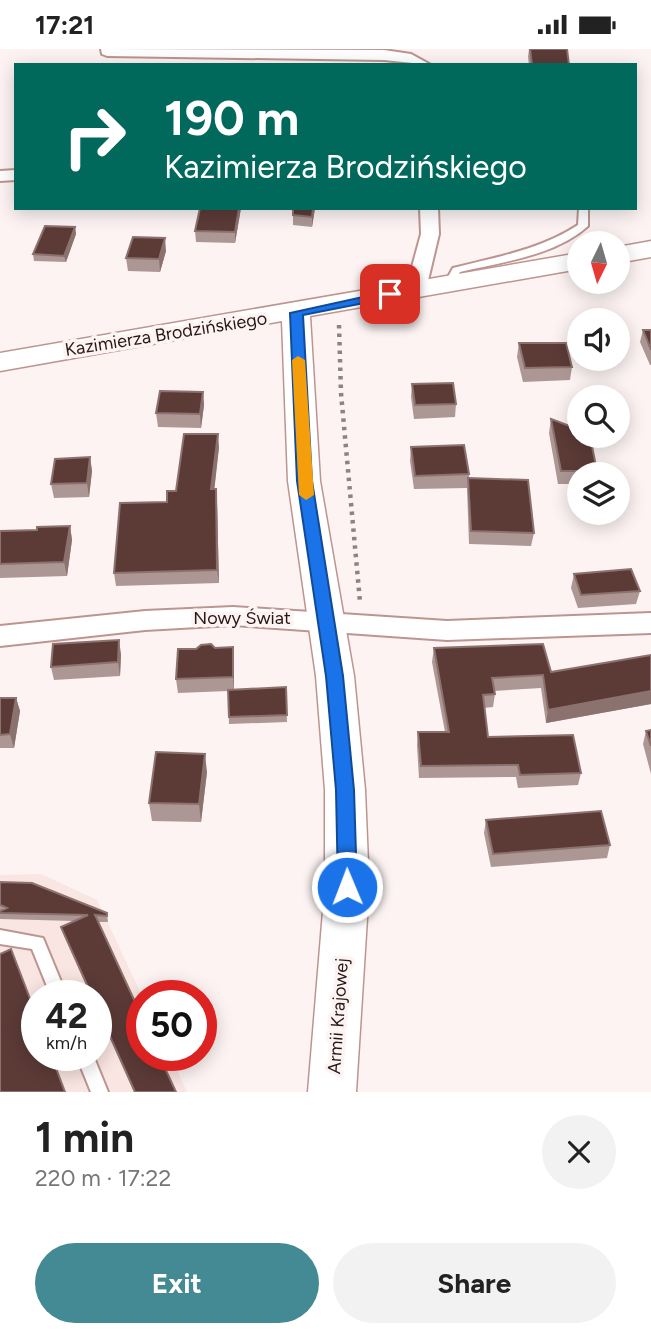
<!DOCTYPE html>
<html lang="en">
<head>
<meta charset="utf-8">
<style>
  body { margin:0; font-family:Figtree,sans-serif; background:#f2f2f2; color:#222; height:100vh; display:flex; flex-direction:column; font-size:26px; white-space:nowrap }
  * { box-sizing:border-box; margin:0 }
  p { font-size:23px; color:#767676 }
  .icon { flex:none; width:38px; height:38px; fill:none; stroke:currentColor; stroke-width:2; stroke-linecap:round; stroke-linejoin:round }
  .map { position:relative; height:1043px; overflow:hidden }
  .side { display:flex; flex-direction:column; background:#fff; flex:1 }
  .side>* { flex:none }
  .banner { position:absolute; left:14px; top:14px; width:623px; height:147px; border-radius:0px; box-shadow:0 4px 18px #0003; background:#00695c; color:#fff; overflow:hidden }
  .needle { width:46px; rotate:185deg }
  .fabs { position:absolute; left:567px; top:182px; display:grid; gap:14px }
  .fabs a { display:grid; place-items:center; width:63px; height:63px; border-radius:50%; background:#fff; box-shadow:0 4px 18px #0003; font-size:35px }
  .speed { position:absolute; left:21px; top:931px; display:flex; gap:14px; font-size:35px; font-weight:700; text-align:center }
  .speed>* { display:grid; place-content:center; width:91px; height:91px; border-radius:50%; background:#fff; box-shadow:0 4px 18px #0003; line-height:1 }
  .speed small { font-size:18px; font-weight:400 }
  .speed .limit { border:10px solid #d22; background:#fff; color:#111 }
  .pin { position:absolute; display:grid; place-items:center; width:60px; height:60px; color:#fff; margin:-30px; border-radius:14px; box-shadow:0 4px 10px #0006 }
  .me { position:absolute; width:77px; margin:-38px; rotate:359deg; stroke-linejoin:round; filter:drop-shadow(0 0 5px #0008) }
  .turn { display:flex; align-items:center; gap:24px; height:147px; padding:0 35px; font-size:32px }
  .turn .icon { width:91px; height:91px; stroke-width:2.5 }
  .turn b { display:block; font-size:49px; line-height:60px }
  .round { display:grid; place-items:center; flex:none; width:74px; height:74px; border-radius:37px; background:#f2f2f2 }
  .headline { display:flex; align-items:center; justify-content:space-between; height:119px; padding:0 35px }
  h1 { font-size:42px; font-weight:700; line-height:52px }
  .button { display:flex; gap:14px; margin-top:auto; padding:14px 35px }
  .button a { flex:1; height:80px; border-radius:42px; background:#448a94; color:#fff; font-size:28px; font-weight:700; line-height:80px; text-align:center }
  .button a+a { background:#f2f2f2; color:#222 }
  .status { display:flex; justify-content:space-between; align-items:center; height:49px; padding:0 35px; background:#fff; direction:ltr }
  .status svg { height:19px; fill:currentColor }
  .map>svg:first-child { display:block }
</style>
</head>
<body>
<div class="status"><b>17:21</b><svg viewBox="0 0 49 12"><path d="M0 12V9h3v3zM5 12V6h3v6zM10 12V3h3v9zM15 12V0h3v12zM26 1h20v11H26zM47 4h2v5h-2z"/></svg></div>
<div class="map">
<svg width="651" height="1043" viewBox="0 0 651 1043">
  <rect width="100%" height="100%" fill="#fcf3f2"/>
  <path fill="#f9e5e1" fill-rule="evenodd" d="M 41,825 L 97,851 L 142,947 L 142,1006 L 170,1006 L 187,1043 L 0,1043 L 0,826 ZM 37,947 L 96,947 L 96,1006 L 37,1006 Z"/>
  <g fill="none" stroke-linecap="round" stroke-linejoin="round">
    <g stroke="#bd9590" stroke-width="4">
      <path id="lane" d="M 579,159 L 588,159 L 588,177 C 555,207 501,213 460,223 L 452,237 L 449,238 L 444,235 L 453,219 C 496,208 540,201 578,176 Z
        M 0,881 L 43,889 L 67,947 L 51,947 L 32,900 L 0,895 Z
        M 76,1006 L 93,1006 L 108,1043 L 91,1043 Z"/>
    </g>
    <g stroke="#bd9590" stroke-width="4">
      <path id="street" d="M 101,0 L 384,1 L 411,5 L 431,16 L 384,11 L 107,7 L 102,5 Z
        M 16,121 L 16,131 L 0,132 L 0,122 Z
        M 420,159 L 438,159 L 439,185 L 426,240 L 416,246 L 406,240 L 421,185 Z
        M 233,558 L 447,572 L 651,564 L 651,584 L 447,591 L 233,576 L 145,581 L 0,597 L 0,577 L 145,562 Z"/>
    </g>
    <g stroke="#bd9590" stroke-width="3">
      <path id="secondary" d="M 651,192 L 651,208 L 618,214 L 618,198 Z
        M 579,204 L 579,220 L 310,267 L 320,432 L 354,627 L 365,741 L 369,838 L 356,1043 L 308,1043 L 325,838 L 325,741 L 316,627 L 288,432 L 282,272 L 0,322 L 0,304 Z"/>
    </g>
    <path stroke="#8f8381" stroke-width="4.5" stroke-dasharray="3.5 5" stroke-linecap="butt" d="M 339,276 L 341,344 L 360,553"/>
    <use href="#lane" fill="#fff" fill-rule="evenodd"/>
    <use href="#street" fill="#fff" fill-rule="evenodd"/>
    <use href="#secondary" fill="#fff" fill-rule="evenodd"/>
  </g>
  <path fill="#ac9794" d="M 529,0 L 567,0 L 569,16 L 529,16 L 528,8 Z
    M 241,159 L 235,194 L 196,193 L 195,182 Z
    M 293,159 L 315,159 L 312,178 L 293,176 Z
    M 75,178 L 76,185 L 66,213 L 34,212 L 33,205 Z
    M 166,202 L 160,223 L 128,222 L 126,209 Z
    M 643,281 L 651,281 L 651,316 L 650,316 L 640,293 Z
    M 519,294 L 572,318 L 570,331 L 523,333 L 517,308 Z
    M 412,335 L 456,355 L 455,368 L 414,370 L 411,348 Z
    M 203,343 L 204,356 L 201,379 L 158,378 L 156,364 Z
    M 551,370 L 597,422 L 597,425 L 579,425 L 579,435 L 558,435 L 549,384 Z
    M 219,398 L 214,440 L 216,440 L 217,453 L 219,534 L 116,537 L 114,524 L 167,453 Z
    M 411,398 L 469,425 L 469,429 L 534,484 L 531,497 L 469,495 L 467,439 L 414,440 L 410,412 Z
    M 90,408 L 92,422 L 89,448 L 54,449 L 51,435 Z
    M 70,477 L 72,491 L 67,527 L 0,529 L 0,482 L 37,481 Z
    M 574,525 L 640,542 L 636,555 L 578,559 L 571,539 Z
    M 233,598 L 234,612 L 234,641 L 286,638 L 287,673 L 229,675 L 228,642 L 178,644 L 176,630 L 196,600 Z
    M 434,599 L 551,623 L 651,606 L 651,655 L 546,674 L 541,639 L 494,642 L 495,645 L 493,658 L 484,659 L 488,688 L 581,724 L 578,736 L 518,739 L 516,728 L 419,729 L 417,696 L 418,683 L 445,683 L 432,613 Z
    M 121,605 L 120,627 L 54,631 L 51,618 Z
    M 0,649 L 16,649 L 20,662 L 14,699 L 0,699 Z
    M 651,681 L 651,725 L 643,695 L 646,682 Z
    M 207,723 L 201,773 L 152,772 L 149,754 Z
    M 486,771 L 610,796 L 607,809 L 491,818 L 484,784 Z
    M 0,833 L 107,864 L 108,873 L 98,873 L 176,1043 L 134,1043 L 96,958 L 96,947 L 91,947 L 63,884 L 61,878 L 74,872 L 0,870 Z"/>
  <path fill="#8c726f" d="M 239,159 L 241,159 L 235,194 L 235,183 Z
    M 313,159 L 315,159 L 312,178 L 312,168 Z
    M 75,178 L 76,185 L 66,213 L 64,207 Z
    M 165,189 L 166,202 L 160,223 L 159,210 Z
    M 203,343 L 204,356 L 201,379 L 200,365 Z
    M 218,385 L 219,398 L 213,453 L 211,440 Z
    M 90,408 L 92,422 L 89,448 L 87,434 Z
    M 216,440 L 217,453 L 219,534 L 217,521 Z
    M 70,477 L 72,491 L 67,527 L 64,513 Z
    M 119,591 L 121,605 L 120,627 L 118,613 Z
    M 233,598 L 234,612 L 234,641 L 233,628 Z
    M 651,642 L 651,655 L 546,674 L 548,661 Z
    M 16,649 L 20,662 L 14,699 L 10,685 Z
    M 205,705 L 207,723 L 201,773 L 199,755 Z"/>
  <path fill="#5c3b37" stroke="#8c726f" stroke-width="2" d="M 530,0 L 567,0 L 569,16 L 532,16 Z
    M 200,159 L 239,159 L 235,183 L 195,182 Z
    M 293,159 L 313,159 L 312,168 L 293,166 Z
    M 45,177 L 75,178 L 64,207 L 33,205 Z
    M 133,188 L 165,189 L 159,210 L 126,209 Z
    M 643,281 L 651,281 L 651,301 Z
    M 519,294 L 566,294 L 572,318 L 525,319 Z
    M 453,334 L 456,355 L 415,356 L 412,335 Z
    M 160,342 L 203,343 L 200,365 L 156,364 Z
    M 551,370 L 567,376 L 579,376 L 579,387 L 590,387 L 597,422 L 561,422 Z
    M 184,385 L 218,385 L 211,440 L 216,440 L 217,521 L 114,524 L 120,454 L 167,453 L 167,442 L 176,442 Z
    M 464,396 L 469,425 L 415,427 L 411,398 Z
    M 90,408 L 87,434 L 51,435 L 55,410 Z
    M 468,429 L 528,431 L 534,484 L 471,482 Z
    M 70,477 L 64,513 L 0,515 L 0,482 L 37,481 L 37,478 Z
    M 631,520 L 640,542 L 581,546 L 574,525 Z
    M 119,591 L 118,613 L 51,618 L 53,595 Z
    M 211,595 L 215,599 L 233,598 L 233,628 L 176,630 L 178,600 L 196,600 L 201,596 Z
    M 543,595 L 551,623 L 651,606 L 651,642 L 548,661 L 543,626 L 492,629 L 495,645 L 483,646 L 488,688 L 573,686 L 581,724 L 520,726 L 518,716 L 421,717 L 418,683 L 449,683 L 434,599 Z
    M 286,638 L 287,666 L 229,668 L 228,641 Z
    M 0,649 L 16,649 L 10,685 L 0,686 Z
    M 651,681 L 651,697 L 646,682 Z
    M 156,703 L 205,705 L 199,755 L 149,754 Z
    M 601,762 L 610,796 L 493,805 L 486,771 Z
    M 0,833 L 32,834 L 107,864 L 107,867 L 95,866 L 142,968 L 142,1006 L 159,1006 L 176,1043 L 135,1043 L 96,956 L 96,947 L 92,947 L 61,878 L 88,866 L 0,864 L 0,862 L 7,859 L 0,856 Z
    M 11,900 L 37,968 L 37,1006 L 51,1006 L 65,1043 L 0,1043 L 0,905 Z"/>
  <path fill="#1a73e8" stroke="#114b97" stroke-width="2" d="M 390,242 L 396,245 L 395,248 L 303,266 L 312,432 L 343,627 L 354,741 L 357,838 L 354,844 L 347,846 L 340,844 L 338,838 L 336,741 L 326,627 L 297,432 L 290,264 Z"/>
  <path fill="#f59e0b" d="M 298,307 L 305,311 L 314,446 L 306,451 L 299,446 L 292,311 Z"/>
  <g text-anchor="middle" stroke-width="7" stroke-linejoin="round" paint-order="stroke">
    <g font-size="18" fill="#271816" stroke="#fcf3f2">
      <text transform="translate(166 285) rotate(-9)" y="6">Kazimierza Brodzińskiego</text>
      <text x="242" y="575">Nowy Świat</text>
      <text transform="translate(338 967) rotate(-86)" y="6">Armii Krajowej</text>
    </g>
  </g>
</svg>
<div class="fabs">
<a><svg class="needle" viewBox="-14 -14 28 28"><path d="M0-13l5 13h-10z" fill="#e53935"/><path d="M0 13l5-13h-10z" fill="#767676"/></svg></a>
<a><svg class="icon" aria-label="sound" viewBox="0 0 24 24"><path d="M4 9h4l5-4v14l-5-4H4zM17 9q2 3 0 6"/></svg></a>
<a><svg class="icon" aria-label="search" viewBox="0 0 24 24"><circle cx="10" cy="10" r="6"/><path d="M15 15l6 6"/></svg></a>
<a><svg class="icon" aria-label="layers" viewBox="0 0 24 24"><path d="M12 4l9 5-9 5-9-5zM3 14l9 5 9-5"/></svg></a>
</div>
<div class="speed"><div>42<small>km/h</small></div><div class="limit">50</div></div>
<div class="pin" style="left:390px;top:245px;background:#d93025"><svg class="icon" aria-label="arrive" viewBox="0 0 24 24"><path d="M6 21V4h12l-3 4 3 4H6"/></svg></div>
<svg class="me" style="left:347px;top:838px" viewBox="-20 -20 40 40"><circle r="17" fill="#1a73e8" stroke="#fff" stroke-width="3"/><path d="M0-11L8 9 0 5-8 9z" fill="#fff"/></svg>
<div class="banner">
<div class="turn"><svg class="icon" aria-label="right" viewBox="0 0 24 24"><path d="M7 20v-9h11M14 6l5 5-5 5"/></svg><div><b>190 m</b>Kazimierza Brodzińskiego</div></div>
</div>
</div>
<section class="side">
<div class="headline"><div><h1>1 min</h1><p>220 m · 17:22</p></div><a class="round"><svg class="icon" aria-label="close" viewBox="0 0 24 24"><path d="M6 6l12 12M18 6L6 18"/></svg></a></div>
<div class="button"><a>Exit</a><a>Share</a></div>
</section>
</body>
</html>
